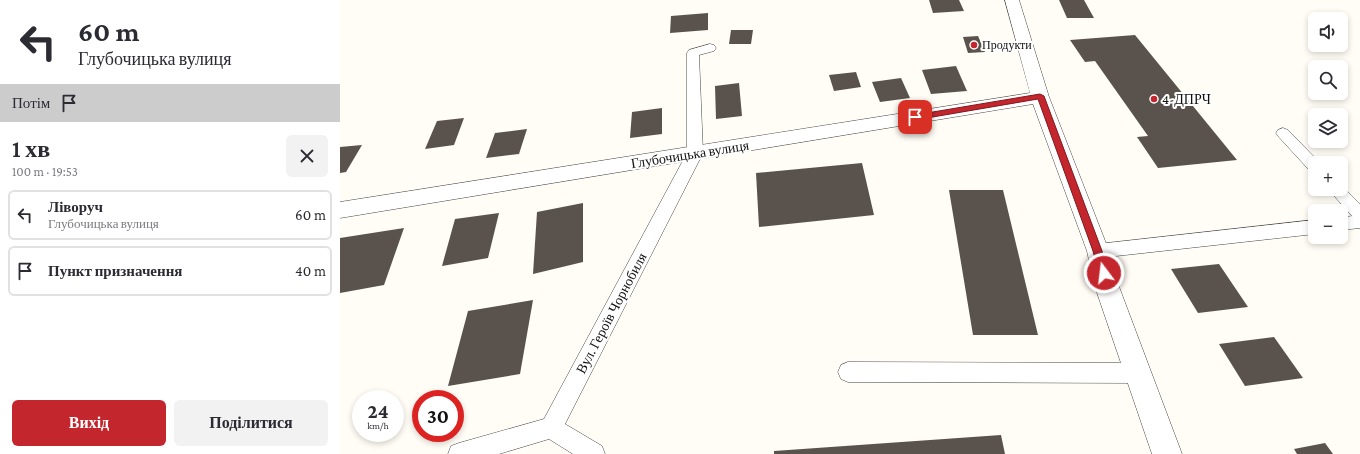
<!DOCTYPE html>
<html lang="uk">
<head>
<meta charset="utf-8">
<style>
  body { margin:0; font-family:"Crimson Pro",serif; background:#f2f2f3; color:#2b2b33; height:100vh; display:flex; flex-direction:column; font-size:15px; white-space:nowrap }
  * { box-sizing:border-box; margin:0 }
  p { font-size:13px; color:#7c7c81 }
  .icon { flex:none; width:22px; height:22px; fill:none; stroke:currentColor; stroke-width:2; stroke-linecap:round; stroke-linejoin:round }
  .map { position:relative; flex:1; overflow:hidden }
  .side { display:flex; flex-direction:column; background:#fff; width:340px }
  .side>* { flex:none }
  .banner { background:#fff; color:#2b2b33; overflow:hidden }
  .controls { position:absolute; left:968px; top:12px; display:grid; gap:8px }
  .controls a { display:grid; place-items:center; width:40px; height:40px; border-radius:6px; background:#fff; box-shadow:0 2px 6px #0003; font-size:20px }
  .speed { position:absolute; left:12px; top:390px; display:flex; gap:8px; font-size:20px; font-weight:700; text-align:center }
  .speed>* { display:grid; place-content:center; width:52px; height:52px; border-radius:50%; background:#fff; box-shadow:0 2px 6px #0003; line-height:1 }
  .speed small { font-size:10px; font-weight:400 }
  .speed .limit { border:6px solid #d22; background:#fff; color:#111 }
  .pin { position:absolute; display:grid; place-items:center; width:34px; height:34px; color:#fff; margin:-17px; border-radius:8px; box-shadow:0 2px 6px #0006 }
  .me { position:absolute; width:44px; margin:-22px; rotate:345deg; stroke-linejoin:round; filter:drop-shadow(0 0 3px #0008) }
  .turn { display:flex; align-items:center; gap:14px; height:84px; padding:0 12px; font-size:18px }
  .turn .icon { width:52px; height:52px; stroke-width:2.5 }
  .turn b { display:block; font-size:28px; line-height:34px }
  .then { display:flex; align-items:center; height:38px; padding:0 12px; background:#0003; gap:8px; font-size:15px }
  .round { display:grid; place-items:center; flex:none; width:42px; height:42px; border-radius:6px; background:#f2f2f3 }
  .head { display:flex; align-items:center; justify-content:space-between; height:68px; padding:0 12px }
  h1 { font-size:24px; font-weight:600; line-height:30px }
  .cta { display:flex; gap:8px; margin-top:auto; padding:8px 12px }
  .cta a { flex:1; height:46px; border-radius:6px; background:#c4262e; color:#fff; font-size:16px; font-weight:600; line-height:46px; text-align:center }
  .cta a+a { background:#f2f2f3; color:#2b2b33 }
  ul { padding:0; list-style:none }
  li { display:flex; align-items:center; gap:12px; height:50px; margin:0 8px 6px; padding:0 4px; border:2px solid #e1e1e2; border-radius:6px }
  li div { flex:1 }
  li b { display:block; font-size:15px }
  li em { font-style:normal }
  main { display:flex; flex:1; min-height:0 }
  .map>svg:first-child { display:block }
</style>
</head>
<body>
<main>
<section class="side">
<div class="banner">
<div class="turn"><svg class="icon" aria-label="left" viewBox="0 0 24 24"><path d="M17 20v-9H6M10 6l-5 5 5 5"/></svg><div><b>60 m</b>Глубочицька вулиця</div></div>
<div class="then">Потім<svg class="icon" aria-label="arrive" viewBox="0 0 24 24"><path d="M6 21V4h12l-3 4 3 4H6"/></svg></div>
</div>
<div class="head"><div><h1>1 хв</h1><p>100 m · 19:53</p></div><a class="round"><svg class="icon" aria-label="close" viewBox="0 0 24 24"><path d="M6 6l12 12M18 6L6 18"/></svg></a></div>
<ul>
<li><svg class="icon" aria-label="left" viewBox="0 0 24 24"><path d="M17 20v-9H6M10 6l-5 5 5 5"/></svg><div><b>Ліворуч</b><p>Глубочицька вулиця</p></div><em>60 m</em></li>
<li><svg class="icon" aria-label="arrive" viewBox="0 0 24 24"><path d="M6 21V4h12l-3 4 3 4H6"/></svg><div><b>Пункт призначення</b></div><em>40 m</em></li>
</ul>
<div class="cta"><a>Вихід</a><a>Поділитися</a></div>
</section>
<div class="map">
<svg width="1020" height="454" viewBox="0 0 1020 454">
  <rect width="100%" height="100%" fill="#fffdf5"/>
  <path fill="#5a524d" d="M 589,0 L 619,0 L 624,11 L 593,13 Z
    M 719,0 L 744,0 L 754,18 L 727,18 Z
    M 368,13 L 368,30 L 330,33 L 331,16 Z
    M 391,30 L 413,30 L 411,44 L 389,44 Z
    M 795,35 L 897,160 L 818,168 L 797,137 L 808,136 L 755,61 L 745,62 L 730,40 Z
    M 638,36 L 645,52 L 628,53 L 623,37 Z
    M 616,66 L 627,91 L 591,94 L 582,70 Z
    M 516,72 L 521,87 L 494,91 L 489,75 Z
    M 561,78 L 570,98 L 540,102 L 532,82 Z
    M 399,83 L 402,116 L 376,119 L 375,86 Z
    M 322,108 L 322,134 L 290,138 L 292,112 Z
    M 124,118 L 114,145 L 85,149 L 97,121 Z
    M 187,129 L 179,154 L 146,158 L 155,133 Z
    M 22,145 L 6,172 L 0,173 L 0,147 Z
    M 522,163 L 534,215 L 419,227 L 416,173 Z
    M 609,190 L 663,190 L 698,335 L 633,335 Z
    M 243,203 L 243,262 L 193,274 L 197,212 Z
    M 159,213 L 148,258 L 102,266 L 115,219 Z
    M 64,228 L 44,285 L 0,293 L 0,238 Z
    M 879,264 L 908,307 L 858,313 L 831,269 Z
    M 193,300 L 180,374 L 108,386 L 128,311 Z
    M 934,337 L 963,378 L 905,386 L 879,344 Z
    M 661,435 L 665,454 L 434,454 L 434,451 Z
    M 985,443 L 993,454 L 957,454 L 954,449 Z"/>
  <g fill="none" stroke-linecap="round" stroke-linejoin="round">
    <g stroke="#444" stroke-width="1">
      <path id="service" d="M 370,44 L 374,45 L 376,48 L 374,51 L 359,55 L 363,153 L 225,424 L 262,446 L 265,454 L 233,454 L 209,439 L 159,454 L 108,454 L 111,446 L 119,443 L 204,419 L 347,153 L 347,53 L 349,50 Z
        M 943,128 L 948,130 L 980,163 L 975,163 L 975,172 L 970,171 L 938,136 L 936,133 L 938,130 Z
        M 1001,185 L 1020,204 L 1020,228 L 1001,230 L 1001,218 L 1012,216 L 988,189 L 1001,189 Z
        M 975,220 L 975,234 L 758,258 L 752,256 L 749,251 L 752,246 L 758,244 Z
        M 508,362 L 798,363 L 805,366 L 808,373 L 805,380 L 798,383 L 508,382 L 501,379 L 498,372 L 501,365 Z"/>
    </g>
    <g stroke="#444" stroke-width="1">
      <path id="minor" d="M 665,0 L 679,0 L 709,97 L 769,251 L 778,284 L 842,454 L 812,454 L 754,284 L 747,251 L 693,104 L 0,218 L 0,202 L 690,93 Z"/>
    </g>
    <use href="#service" fill="#fff" fill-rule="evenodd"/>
    <use href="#minor" fill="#fff" fill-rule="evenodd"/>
  </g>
  <path fill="#c4262e" stroke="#7f191e" d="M 700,94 L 704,96 L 762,251 L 768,273 L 767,276 L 760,276 L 759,273 L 753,251 L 698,99 L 575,120 L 571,117 L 575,115 Z"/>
  <g fill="#c4262e" stroke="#fff" stroke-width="1.5">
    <circle cx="634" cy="45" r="4"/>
    <circle cx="814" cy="99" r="4"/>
  </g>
  <g text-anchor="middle" stroke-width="4" stroke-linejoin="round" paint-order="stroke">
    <g font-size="12" fill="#111" stroke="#fff" text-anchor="start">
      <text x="642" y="49">Продукти</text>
    </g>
    <g font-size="14" fill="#111" stroke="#fff" text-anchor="start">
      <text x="822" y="104">4-ДПРЧ</text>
    </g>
    <g font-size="14" fill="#111" stroke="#fff">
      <text transform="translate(350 154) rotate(-9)" y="5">Глубочицька вулиця</text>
      <text transform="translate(271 313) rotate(-62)" y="5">Вул. Героїв Чорнобиля</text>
    </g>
  </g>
</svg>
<div class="controls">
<a><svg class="icon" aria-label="sound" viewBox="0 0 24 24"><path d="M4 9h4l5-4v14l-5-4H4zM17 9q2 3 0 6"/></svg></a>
<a><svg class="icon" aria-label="search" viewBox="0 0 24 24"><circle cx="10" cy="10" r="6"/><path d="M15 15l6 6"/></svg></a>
<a><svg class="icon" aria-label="layers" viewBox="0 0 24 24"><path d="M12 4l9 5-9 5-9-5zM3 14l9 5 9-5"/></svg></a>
<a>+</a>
<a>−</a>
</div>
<div class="speed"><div>24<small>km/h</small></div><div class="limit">30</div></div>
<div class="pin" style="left:575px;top:117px;background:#d93025"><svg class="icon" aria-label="arrive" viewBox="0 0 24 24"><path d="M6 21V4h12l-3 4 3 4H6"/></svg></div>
<svg class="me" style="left:764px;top:273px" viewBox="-20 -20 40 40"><circle r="17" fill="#c4262e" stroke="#fff" stroke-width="3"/><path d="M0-11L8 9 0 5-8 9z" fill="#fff"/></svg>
</div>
</main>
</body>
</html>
